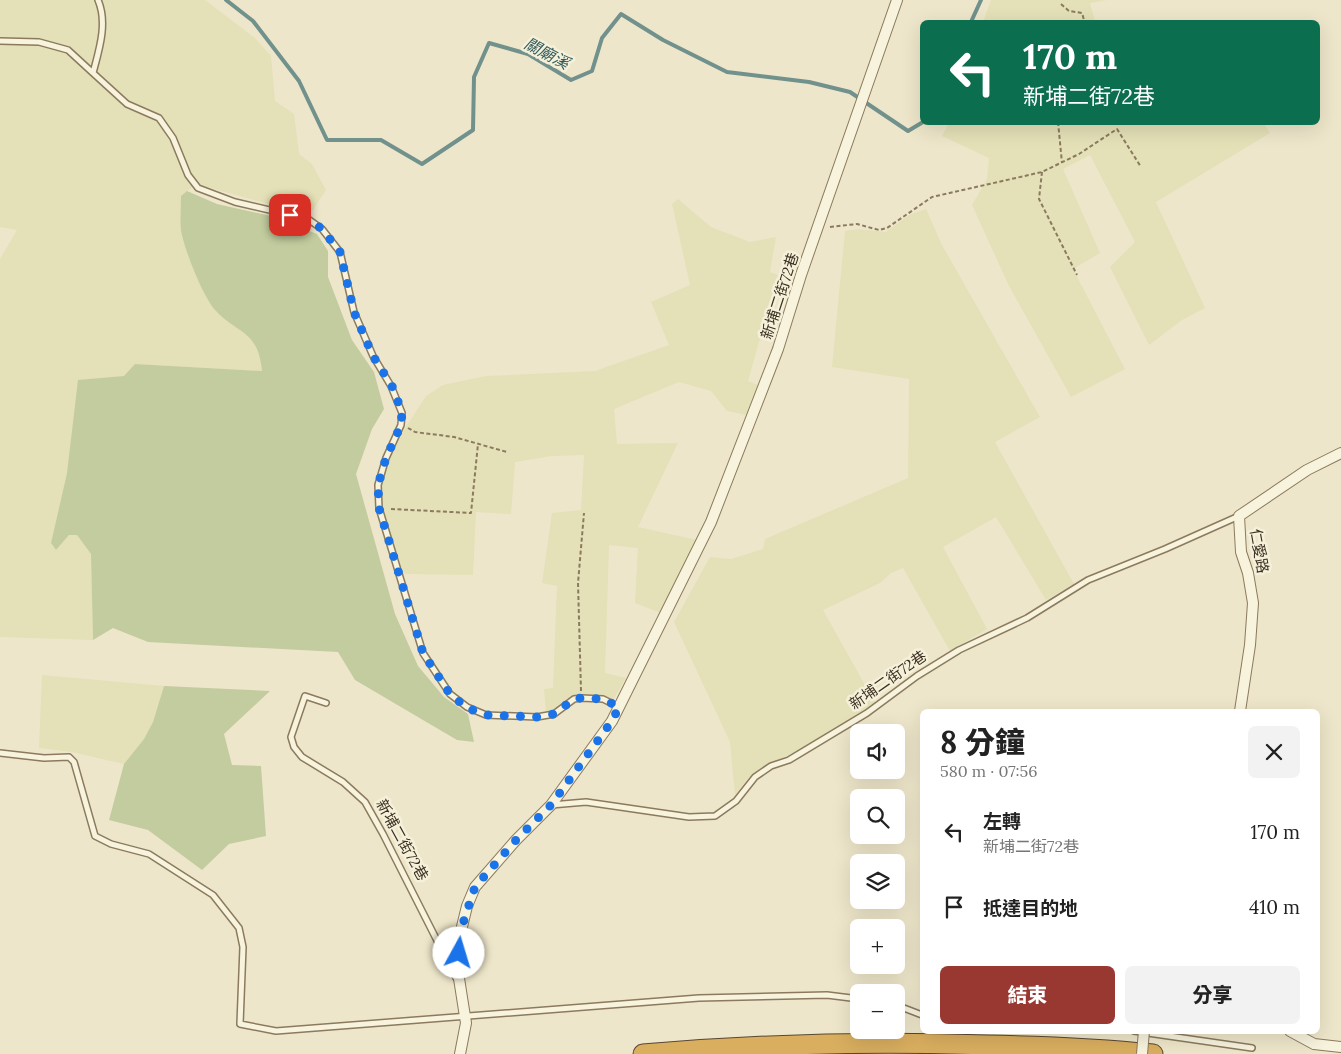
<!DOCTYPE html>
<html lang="zh-TW">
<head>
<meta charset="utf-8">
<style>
  body { margin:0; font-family:Lora,"Noto Sans TC",serif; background:#f2f2f2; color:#222; height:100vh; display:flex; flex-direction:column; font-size:19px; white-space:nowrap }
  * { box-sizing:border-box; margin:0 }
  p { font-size:16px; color:#767676 }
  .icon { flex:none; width:28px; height:28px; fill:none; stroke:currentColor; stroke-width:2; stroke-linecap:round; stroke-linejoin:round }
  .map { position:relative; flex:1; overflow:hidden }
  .details { position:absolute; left:920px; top:709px; width:400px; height:325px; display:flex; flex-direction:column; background:#fff; border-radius:8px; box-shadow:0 5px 20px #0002 }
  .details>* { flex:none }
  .hud { position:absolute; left:920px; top:20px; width:400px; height:105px; border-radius:8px; box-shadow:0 5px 20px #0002; background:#0b6e4f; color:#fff; overflow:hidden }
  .controls { position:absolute; left:850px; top:724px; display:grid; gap:10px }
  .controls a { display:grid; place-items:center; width:55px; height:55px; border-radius:8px; background:#fff; box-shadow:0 5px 20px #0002; font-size:25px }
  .pin { position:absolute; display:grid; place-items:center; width:42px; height:42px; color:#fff; margin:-21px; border-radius:10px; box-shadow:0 2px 8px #0006 }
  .me { position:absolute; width:55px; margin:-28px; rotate:6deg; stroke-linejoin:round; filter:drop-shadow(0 0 4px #0008) }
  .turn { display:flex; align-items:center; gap:18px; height:105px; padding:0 20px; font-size:22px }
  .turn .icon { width:65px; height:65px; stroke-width:2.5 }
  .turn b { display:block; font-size:35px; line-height:42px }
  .round { display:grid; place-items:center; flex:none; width:52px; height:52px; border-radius:8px; background:#f2f2f2 }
  .overview { display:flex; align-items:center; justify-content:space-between; height:85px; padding:0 20px }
  h1 { font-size:30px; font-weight:800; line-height:38px }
  .button { display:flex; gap:10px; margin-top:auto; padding:10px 20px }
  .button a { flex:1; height:58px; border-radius:8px; background:#983830; color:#fff; font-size:20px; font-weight:800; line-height:58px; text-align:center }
  .button a+a { background:#f2f2f2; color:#222 }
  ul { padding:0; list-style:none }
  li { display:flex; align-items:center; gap:15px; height:75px; padding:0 20px }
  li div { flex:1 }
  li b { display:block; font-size:19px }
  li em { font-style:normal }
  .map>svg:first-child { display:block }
</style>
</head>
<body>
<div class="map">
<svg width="1341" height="1054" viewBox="0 0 1341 1054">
  <rect width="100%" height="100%" fill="#eee6ca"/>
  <path fill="#e4e0b7" d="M 0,0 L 205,0 L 255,38 L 271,56 L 275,101 L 294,114 L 299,154 L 312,164 L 326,190 L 313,210 L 272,205 L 196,184 L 181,196 L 216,311 L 252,338 L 261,359 L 262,371 L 135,364 L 67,473 L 51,543 L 56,550 L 69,535 L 77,535 L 91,554 L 93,640 L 0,637 L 0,259 L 17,230 L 0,227 Z
    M 991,0 L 1107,0 L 1090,3 L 1095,22 L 983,22 Z
    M 949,123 L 1263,122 L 1270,133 L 1156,202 L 1205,308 L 1182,320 L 1149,345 L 1110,267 L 1135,242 L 1090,155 L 1063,169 L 1100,253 L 1073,269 L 1125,369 L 1071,397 L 1009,286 L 972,205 L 987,179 L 989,158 L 942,136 Z
    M 678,199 L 711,227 L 750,242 L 776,237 L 770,272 L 778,275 L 748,381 L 758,385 L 746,415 L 727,411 L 711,391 L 679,382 L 614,409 L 617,444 L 678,443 L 638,527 L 697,540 L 661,613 L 635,603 L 638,548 L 609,545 L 605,673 L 626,678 L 613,700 L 609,697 L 579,695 L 566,699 L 556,709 L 546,712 L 544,689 L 553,688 L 557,586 L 542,583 L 552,513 L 581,510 L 584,455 L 552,456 L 515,462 L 511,514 L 476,512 L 473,575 L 404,574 L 383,514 L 381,485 L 388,461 L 404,430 L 426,396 L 443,385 L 486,376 L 595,371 L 669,345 L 651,302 L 690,285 L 672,204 Z
    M 926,209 L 942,245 L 1040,417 L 995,442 L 1074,584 L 1046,600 L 996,517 L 943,547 L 987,629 L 950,651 L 903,568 L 891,573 L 880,583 L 823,610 L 875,703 L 797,751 L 764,766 L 747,779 L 735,795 L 730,742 L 674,622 L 710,557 L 731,559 L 763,549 L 765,539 L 908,478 L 909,379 L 832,367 L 845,231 L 858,229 L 886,232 L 909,215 Z
    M 42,675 L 164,686 L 153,722 L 144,739 L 124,764 L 72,752 L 39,748 Z"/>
  <path fill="#c3cc9e" d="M 187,191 L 217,204 L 271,216 L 317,234 L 328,251 L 328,277 L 352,340 L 374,372 L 384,409 L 372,429 L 356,474 L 395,614 L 418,666 L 444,697 L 468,714 L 474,742 L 457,740 L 355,680 L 338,652 L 148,642 L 113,628 L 93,640 L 91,554 L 77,535 L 69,535 L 56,550 L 51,543 L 67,473 L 78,380 L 124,376 L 135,364 L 262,371 C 258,330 239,335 216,311 C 203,297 184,249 181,230 C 180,219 181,207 181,196 Z
    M 164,686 L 270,691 L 224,734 L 232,765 L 261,766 L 266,836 L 229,844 L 202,870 L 148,830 L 109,820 L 124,764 L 144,739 L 153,722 Z"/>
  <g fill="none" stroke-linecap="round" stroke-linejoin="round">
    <path stroke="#71918c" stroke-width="4" d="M 226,0 L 253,21 L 299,81 L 327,140 L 381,140 L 422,164 L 473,130 L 474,77 L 489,43 L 528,54 L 571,80 L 592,71 L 602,38 L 621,14 L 663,40 L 727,72 L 809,82 L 850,92 L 908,131 L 923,122
      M 971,22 L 981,0"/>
    <g stroke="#8b7a5e" stroke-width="8">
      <path id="service" d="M 98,0 C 108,23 99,50 93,73 L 127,104 L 159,118 L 173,138 L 188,175 L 198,188 L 235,202 L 308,219 L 322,229 L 340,252 L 354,312 L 373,356 L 391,386 L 402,413 L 401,425 L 386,458 L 378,485 L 379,508 L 423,653 L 450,694 L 467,707 L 486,715 L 537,717 L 554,714 L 574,699 L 581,698 L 603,699 L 619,707
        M 0,41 L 39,42 L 68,50 L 93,73
        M 326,703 L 305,696 L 291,737 L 294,747 L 302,757 L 343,782 L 365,802 L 383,834 L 456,978
        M 0,753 L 44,758 L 69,757 L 74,762 L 95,836 L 111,844 L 149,854 L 213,895 L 239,928 L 243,947 L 240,1024 L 276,1031 L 699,998 L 827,995 L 859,999
        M 551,805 L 586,802 L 689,817 L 715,816 L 736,801 L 755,777 L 771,766 L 789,760 L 867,713 L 917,676 L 959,650 L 1027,618 L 1088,580 L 1165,549 L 1239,516
        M 896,1005 L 922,1015
        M 1134,1031 L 1252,1048"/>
    </g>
    <g stroke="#8b7a5e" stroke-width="12">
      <path id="minor" d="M 1240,711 L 1250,645 L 1253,603 L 1248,573 L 1241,552 L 1239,516 L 1307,470 L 1341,453
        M 1290,1031 L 1314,1044 L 1341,1047
        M 460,1054 L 466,1023 L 458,972 L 460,935 L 467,906 L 475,887 L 516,840 L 551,805 L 612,721 L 711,522 L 778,349 L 801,275 L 897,0"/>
    </g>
    <g stroke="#594732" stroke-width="21">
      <path id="motorway" d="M 643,1054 C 758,1044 872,1041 987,1045 C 1042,1046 1097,1048 1153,1054"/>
    </g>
    <path stroke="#8b7a5e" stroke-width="2" stroke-dasharray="4 2.5" stroke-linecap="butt" d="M 1061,4 L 1069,11 L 1082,13 L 1084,20 L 1080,22
      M 1058,122 L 1062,163
      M 1042,172 L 1039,199 L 1077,275
      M 830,227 L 857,224 L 879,230 L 887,228 L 932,197 L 1042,172 L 1079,154 L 1117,129 L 1141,167
      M 408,428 L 415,432 L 454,437 L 507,452
      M 391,509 L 471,513 L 478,444
      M 581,691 L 578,583 L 584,513"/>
    <use href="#service" stroke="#f8f3dd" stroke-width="5"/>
    <use href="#minor" stroke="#f8f3dd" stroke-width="10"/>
    <use href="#motorway" stroke="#d9ae5f" stroke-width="19"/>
    <g stroke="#8b7a5e" stroke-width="12" stroke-linecap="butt">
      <path id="minor-bridge" d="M 1142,1054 L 1144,1031"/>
    </g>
    <use href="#minor-bridge" stroke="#f8f3dd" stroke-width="10"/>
  </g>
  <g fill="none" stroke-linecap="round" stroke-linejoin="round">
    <path stroke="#1a73e8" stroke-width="9" stroke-dasharray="0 16.2" d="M 290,215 L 308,219 L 322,229 L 340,252 L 354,312 L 373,356 L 392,386 L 402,412 L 401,425 L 386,458 L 378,485 L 379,508 L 423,653 L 450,694 L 467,708 L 486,715 L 537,717 L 554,714 L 574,699 L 581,698 L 603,699 L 619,707 L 612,721 L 551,805 L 516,840 L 475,887 L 464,920 L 459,953"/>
  </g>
  <g text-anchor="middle" stroke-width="5" stroke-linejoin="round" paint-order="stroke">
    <g font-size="15" fill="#3c3021" stroke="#f5f0d9">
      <text transform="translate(780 296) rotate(-72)" y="5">新埔二街72巷</text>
      <text transform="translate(1259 551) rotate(80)" y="5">仁愛路</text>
      <text transform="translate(888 680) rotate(-35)" y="5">新埔二街72巷</text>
      <text transform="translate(402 840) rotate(61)" y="5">新埔二街72巷</text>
    </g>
    <g font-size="16" font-style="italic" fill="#315a5b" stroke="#f5f0d9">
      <text transform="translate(547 53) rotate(28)" y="6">關廟溪</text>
    </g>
  </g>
</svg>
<div class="controls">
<a><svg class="icon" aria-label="sound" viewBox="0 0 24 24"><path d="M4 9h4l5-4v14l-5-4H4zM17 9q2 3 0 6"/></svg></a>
<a><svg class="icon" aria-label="search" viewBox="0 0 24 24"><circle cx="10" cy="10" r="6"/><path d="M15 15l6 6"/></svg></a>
<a><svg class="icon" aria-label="layers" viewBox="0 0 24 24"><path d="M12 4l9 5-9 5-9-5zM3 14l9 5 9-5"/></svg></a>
<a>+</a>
<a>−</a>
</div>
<div class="pin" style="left:290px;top:215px;background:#d93025"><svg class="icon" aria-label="arrive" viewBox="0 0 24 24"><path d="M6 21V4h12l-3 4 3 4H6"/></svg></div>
<svg class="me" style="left:459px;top:953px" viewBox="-20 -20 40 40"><circle r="19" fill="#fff"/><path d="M0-13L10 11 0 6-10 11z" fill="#1a73e8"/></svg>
<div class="hud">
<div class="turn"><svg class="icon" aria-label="left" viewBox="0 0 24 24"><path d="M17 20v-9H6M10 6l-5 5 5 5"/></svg><div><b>170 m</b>新埔二街72巷</div></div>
</div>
<section class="details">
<div class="overview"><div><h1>8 分鐘</h1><p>580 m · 07:56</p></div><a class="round"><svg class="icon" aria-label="close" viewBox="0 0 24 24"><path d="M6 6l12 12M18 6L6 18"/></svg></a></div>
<ul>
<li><svg class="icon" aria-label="left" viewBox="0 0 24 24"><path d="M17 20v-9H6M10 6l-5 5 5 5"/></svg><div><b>左轉</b><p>新埔二街72巷</p></div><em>170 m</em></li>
<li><svg class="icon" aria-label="arrive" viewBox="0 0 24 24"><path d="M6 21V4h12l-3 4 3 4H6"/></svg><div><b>抵達目的地</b></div><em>410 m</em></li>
</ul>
<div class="button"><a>結束</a><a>分享</a></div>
</section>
</div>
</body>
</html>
